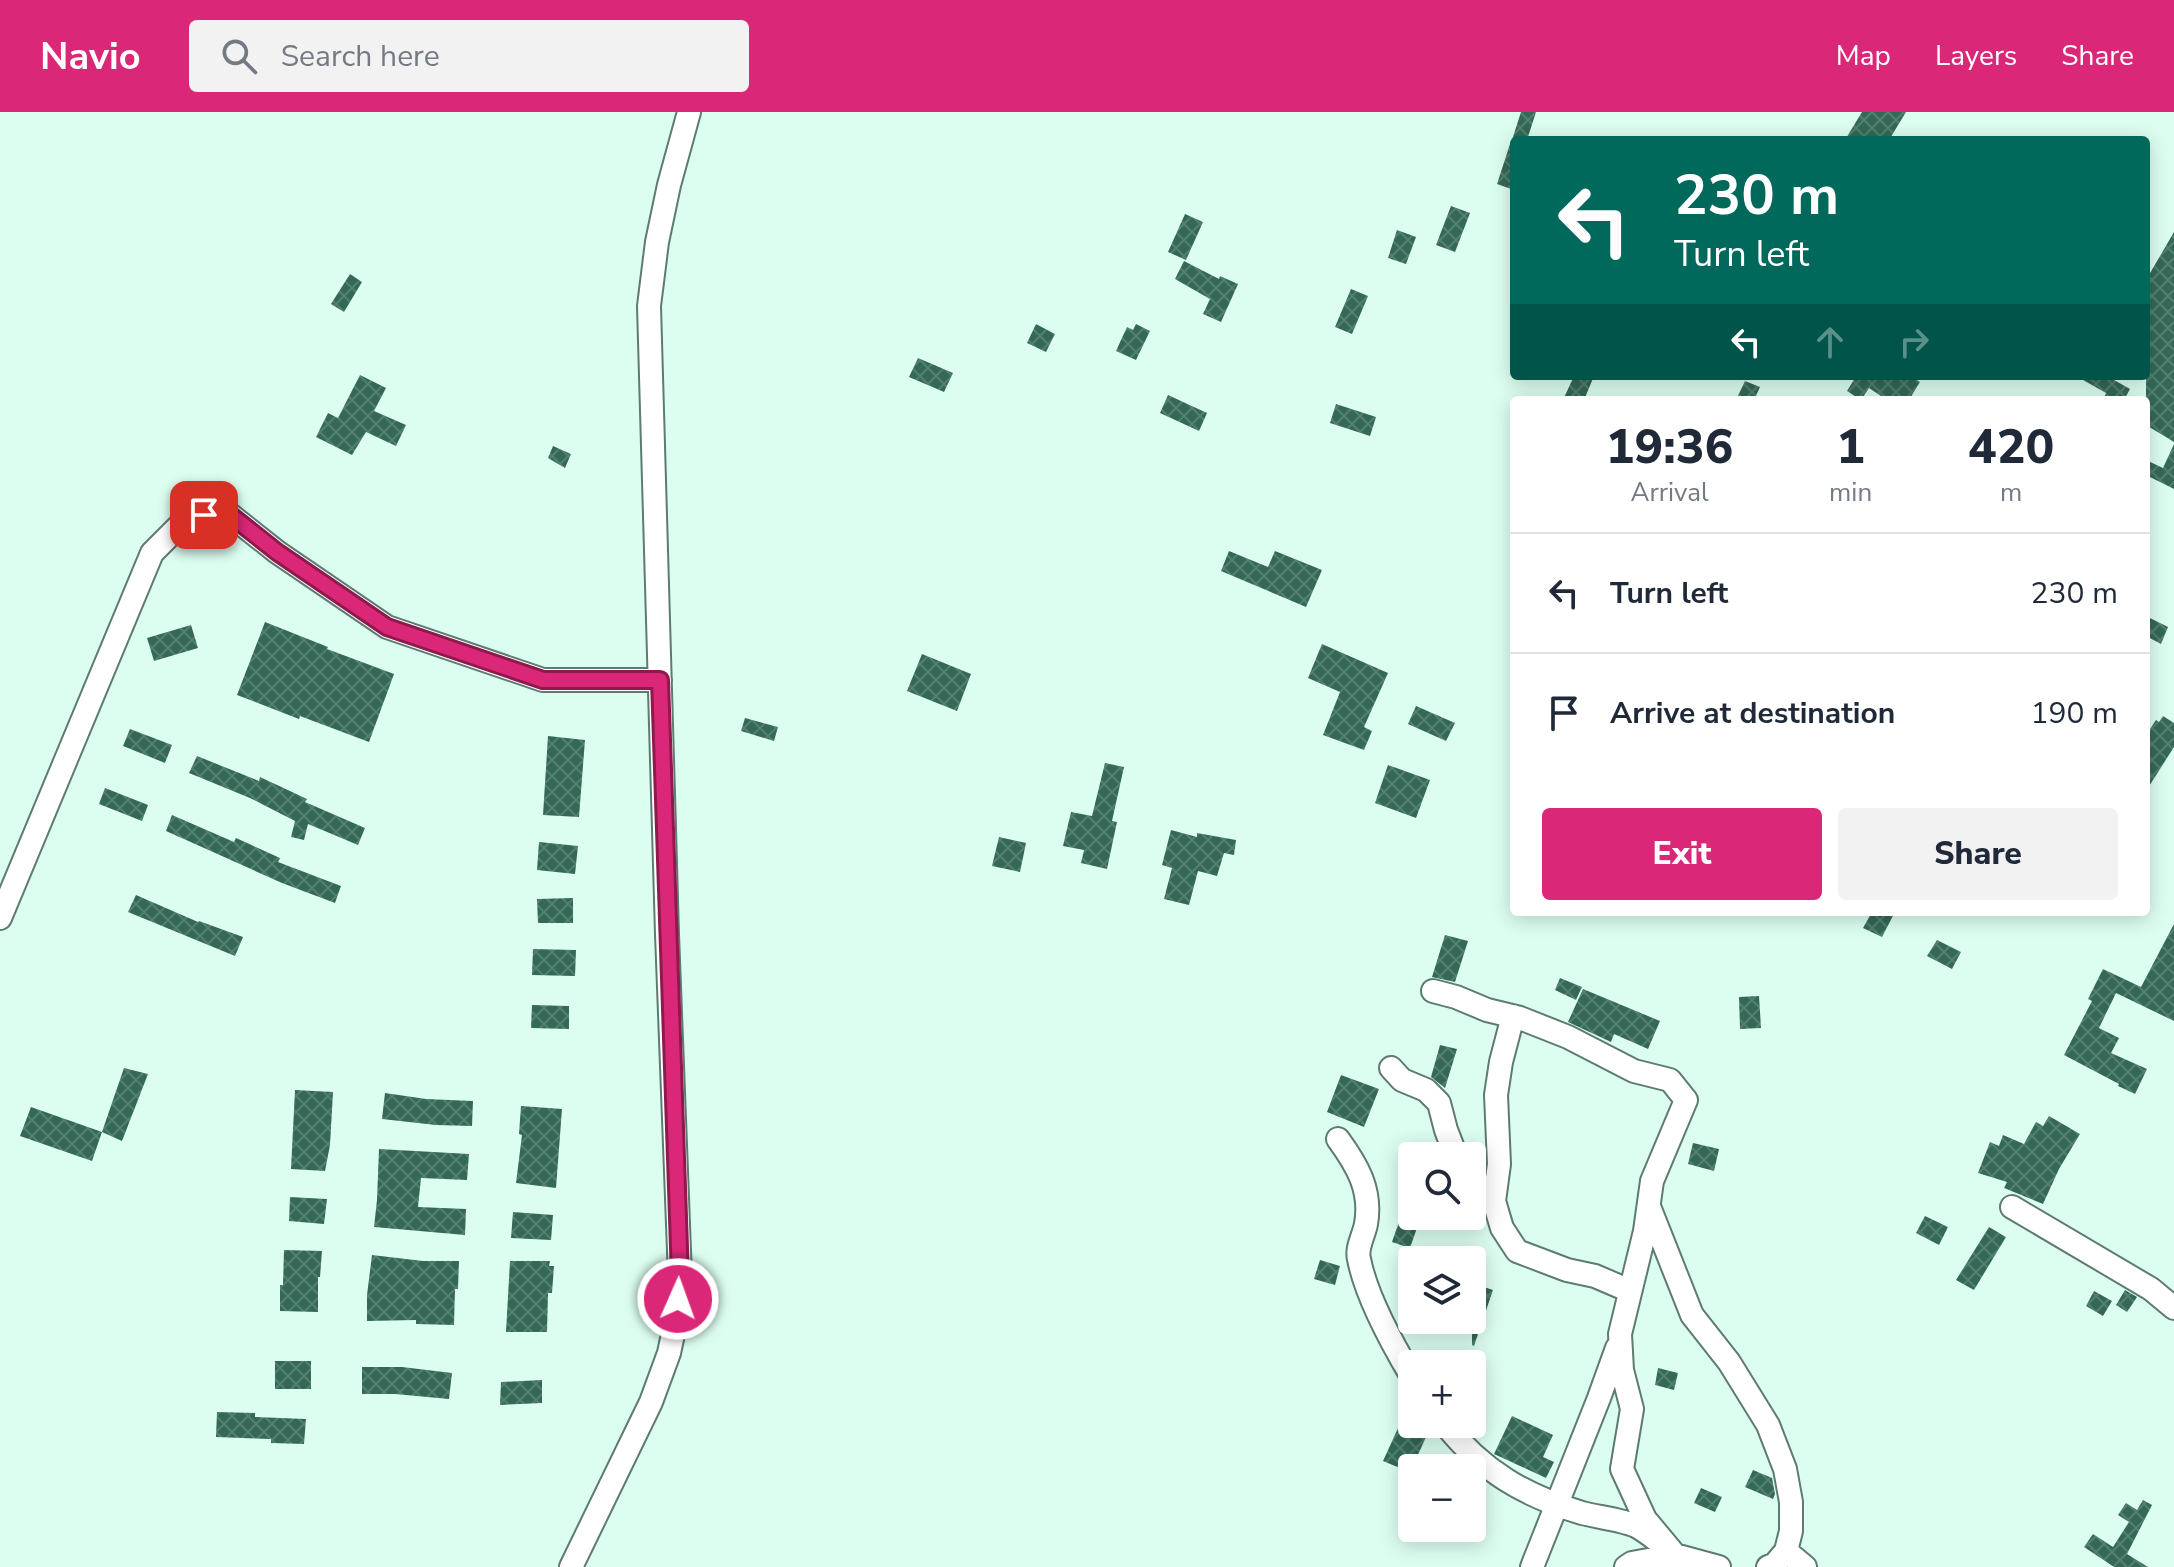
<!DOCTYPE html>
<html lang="en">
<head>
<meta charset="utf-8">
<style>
  body { margin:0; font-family:"Nunito Sans",sans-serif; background:#f2f2f3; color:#1f2937; height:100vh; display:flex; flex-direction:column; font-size:30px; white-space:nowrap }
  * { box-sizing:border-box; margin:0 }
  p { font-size:26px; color:#747a83 }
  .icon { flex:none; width:44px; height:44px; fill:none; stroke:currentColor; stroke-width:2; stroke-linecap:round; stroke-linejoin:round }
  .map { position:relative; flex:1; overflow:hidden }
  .drawer { position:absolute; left:1510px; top:284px; width:640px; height:520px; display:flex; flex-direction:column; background:#fff; border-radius:8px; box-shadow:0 4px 20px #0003 }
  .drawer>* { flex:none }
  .hud { position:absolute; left:1510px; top:24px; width:640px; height:244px; border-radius:8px; box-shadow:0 4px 20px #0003; background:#00695c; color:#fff; overflow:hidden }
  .controls { position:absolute; left:1398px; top:1030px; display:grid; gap:16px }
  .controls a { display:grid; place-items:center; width:88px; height:88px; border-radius:8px; background:#fff; box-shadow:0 4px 20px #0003; font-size:40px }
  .pin { position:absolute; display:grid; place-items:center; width:68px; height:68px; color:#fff; margin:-34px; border-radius:16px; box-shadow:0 4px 12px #0006 }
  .me { position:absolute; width:88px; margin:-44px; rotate:2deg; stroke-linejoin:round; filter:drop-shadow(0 0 6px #0008) }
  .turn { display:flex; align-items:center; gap:28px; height:168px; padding:0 32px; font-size:36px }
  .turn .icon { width:104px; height:104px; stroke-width:2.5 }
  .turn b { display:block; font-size:56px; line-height:68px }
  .lanes { display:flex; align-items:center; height:76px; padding:0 32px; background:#0003; justify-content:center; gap:40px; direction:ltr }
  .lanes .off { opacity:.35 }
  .eta { display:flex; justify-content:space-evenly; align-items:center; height:136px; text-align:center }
  .eta b { font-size:48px; font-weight:800; line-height:56px }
  .button { display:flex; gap:16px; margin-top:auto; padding:16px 32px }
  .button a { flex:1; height:92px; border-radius:8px; background:#db2777; color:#fff; font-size:32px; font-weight:800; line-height:92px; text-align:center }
  .button a+a { background:#f2f2f3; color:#1f2937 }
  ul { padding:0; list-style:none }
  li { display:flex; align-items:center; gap:24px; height:120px; padding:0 32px; border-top:2px solid #e0e1e3 }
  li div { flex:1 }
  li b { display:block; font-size:30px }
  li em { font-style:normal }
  header { display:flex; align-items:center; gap:48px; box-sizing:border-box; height:112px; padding:0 40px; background:#db2777; color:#fff }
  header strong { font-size:38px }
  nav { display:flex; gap:44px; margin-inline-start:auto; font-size:28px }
  .search { width:560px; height:72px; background:#f2f2f3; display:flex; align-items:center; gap:20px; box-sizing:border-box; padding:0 28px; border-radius:8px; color:#747a83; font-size:30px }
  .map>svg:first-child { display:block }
</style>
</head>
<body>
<header>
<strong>Navio</strong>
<div class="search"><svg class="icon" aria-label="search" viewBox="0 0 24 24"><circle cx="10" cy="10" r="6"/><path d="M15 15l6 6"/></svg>Search here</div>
<nav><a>Map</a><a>Layers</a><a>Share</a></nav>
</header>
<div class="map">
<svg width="2174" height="1455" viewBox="0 0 2174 1455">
  <defs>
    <pattern id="building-cross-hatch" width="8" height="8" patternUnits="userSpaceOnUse" patternTransform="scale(2)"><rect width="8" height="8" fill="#336956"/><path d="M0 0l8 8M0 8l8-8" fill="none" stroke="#557f70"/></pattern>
  </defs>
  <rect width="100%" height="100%" fill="#dcfef1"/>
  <path fill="url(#building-cross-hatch)" d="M 1521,0 L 1536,0 L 1527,28 L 1512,28 Z
    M 1862,0 L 1906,0 L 1889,28 L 1845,28 Z
    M 1511,29 L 1514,30 L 1514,78 L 1497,72 Z
    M 1451,94 L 1470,101 L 1455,140 L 1436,133 Z
    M 1185,102 L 1203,110 L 1186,148 L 1168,140 Z
    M 1397,118 L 1416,125 L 1406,152 L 1388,146 Z
    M 2174,120 L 2174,330 L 2146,313 L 2146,168 Z
    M 1184,149 L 1219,167 L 1220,164 L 1238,172 L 1221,210 L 1203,202 L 1210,187 L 1175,167 Z
    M 350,162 L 362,170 L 344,200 L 331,192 Z
    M 1351,177 L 1368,184 L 1352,222 L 1335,215 Z
    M 1036,212 L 1055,222 L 1046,240 L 1027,231 Z
    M 1136,212 L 1150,219 L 1136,248 L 1116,239 L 1127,215 L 1133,218 Z
    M 918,246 L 953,261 L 944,280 L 909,265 Z
    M 360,263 L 386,276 L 374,299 L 406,313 L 396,334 L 366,320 L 352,343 L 316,325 L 328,301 L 338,306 Z
    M 1574,264 L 1594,264 L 1584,288 L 1563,288 Z
    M 1851,264 L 1911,264 L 1920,270 L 1909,288 L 1887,288 L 1869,276 L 1861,288 L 1847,279 L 1855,266 Z
    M 2076,264 L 2107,264 L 2130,277 L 2124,288 L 2103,288 L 2106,281 Z
    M 1745,269 L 1760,275 L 1754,288 L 1736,288 Z
    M 1168,283 L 1207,301 L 1199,319 L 1160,301 Z
    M 1336,292 L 1376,305 L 1370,324 L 1330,311 Z
    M 2174,332 L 2174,377 L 2146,363 L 2146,348 L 2163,356 Z
    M 553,334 L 571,342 L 565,356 L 548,346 Z
    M 1229,439 L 1268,455 L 1275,439 L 1322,458 L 1306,495 L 1221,459 Z
    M 2146,504 L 2168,515 L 2161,532 L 2146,524 Z
    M 265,510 L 328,535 L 327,537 L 394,562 L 369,630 L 300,604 L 299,607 L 237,583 Z
    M 191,513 L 198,536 L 154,549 L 147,526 Z
    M 1322,532 L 1388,561 L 1364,615 L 1372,619 L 1364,638 L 1323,623 L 1340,580 L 1308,566 Z
    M 922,542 L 971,562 L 957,599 L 907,579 Z
    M 1416,594 L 1455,611 L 1446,629 L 1408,612 Z
    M 2163,604 L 2174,611 L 2174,635 L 2146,679 L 2146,623 L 2156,608 L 2159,610 Z
    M 745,606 L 778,615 L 774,629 L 741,619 Z
    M 130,617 L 172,633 L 165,651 L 123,634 Z
    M 548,624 L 585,628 L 579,705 L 543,703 Z
    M 197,644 L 259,669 L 260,665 L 307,687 L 305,690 L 365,716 L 358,733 L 308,712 L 304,728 L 291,725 L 295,709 L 250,686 L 189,661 Z
    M 1105,651 L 1124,655 L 1112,709 L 1117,710 L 1107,757 L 1081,751 L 1084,738 L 1063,734 L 1071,700 L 1092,704 Z
    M 1388,653 L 1430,668 L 1416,706 L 1375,691 Z
    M 105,676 L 148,693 L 142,709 L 99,692 Z
    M 172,703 L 234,730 L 236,726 L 280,746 L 278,750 L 341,774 L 335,791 L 282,771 L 166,719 Z
    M 1171,718 L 1197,725 L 1197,721 L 1236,728 L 1234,743 L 1224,741 L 1217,764 L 1198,759 L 1189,793 L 1164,787 L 1172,756 L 1162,753 Z
    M 999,725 L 1026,731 L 1020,760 L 992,754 Z
    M 539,730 L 578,734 L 575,762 L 537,758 Z
    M 136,783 L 198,810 L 199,809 L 243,825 L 235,844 L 128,800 Z
    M 573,786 L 573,811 L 538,811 L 537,787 Z
    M 1872,800 L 1895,800 L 1882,825 L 1863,816 Z
    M 2174,812 L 2174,909 L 2116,881 L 2099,916 L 2119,926 L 2111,941 L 2147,957 L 2135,982 L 2118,974 L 2119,972 L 2064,943 L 2092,889 L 2088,887 L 2103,857 L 2141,875 Z
    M 1445,823 L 1468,829 L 1455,870 L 1432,865 Z
    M 1937,828 L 1961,840 L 1952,857 L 1927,844 Z
    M 533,837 L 576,838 L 575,864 L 532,863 Z
    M 1560,866 L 1582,875 L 1576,888 L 1555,878 Z
    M 1583,877 L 1660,909 L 1648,937 L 1614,922 L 1611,930 L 1568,910 Z
    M 1759,884 L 1761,916 L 1740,917 L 1739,885 Z
    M 532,893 L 569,894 L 569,917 L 531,916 Z
    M 1440,933 L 1457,937 L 1445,976 L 1431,965 Z
    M 124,956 L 148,962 L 122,1029 L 102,1020 Z
    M 1341,963 L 1379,977 L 1364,1015 L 1327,1000 Z
    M 295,978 L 333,980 L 330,1033 L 325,1059 L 291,1057 Z
    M 385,981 L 426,987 L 473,989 L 472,1014 L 436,1013 L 382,1007 Z
    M 521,994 L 562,997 L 556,1076 L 516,1071 L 522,1023 L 519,1022 Z
    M 31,995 L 102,1020 L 92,1049 L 20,1024 Z
    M 2049,1004 L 2080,1022 L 2059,1057 L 2043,1092 L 2004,1076 L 2007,1070 L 1978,1061 L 1990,1030 L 1999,1034 L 2003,1023 L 2024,1032 L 2036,1010 L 2043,1014 Z
    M 1693,1031 L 1719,1037 L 1714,1059 L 1688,1052 Z
    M 379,1037 L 469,1042 L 467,1068 L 421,1066 L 418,1095 L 466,1097 L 465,1123 L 374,1115 L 377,1088 Z
    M 290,1085 L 327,1087 L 324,1112 L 289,1109 Z
    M 513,1100 L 553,1103 L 551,1128 L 511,1126 Z
    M 1925,1104 L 1948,1115 L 1939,1133 L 1916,1121 Z
    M 1400,1107 L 1418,1113 L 1410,1136 L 1392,1130 Z
    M 1989,1115 L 2006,1125 L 1974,1178 L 1956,1168 Z
    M 284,1138 L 322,1139 L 320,1165 L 318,1165 L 318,1200 L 280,1199 L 280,1173 L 283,1173 Z
    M 372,1143 L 423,1149 L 459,1149 L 458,1177 L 455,1177 L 454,1213 L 416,1212 L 416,1208 L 367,1209 L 367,1183 Z
    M 1320,1148 L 1340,1154 L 1335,1173 L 1314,1167 Z
    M 510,1149 L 550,1149 L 549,1154 L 554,1154 L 552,1181 L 548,1181 L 547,1220 L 506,1220 Z
    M 1472,1171 L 1493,1178 L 1474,1234 L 1472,1233 Z
    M 2125,1178 L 2137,1185 L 2127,1200 L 2116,1193 Z
    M 2094,1179 L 2112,1189 L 2103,1204 L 2086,1194 Z
    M 275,1249 L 311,1249 L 311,1277 L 275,1277 Z
    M 362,1255 L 402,1255 L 452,1261 L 449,1287 L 395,1282 L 362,1282 Z
    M 1658,1256 L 1678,1261 L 1674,1278 L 1655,1273 Z
    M 542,1268 L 542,1291 L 500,1293 L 501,1270 Z
    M 217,1300 L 255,1301 L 255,1305 L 306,1307 L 304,1332 L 271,1331 L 271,1327 L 216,1325 Z
    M 1512,1304 L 1553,1323 L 1543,1345 L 1554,1350 L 1546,1366 L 1494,1342 Z
    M 1399,1314 L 1426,1325 L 1412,1356 L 1412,1361 L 1383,1349 Z
    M 1753,1358 L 1772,1366 L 1775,1382 L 1773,1387 L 1745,1375 Z
    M 1701,1376 L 1722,1385 L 1715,1400 L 1694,1391 Z
    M 2143,1388 L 2152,1393 L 2127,1442 L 2148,1455 L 2114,1455 L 2084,1435 L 2093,1422 L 2113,1435 L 2129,1410 L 2118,1403 L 2126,1391 L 2137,1398 Z"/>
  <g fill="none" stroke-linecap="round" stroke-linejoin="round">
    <g stroke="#5d7b70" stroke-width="26">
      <path id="minor" d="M 0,806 L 152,441 L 185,408 L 224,398 L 277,440 L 387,515 L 543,568 L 660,568
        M 1433,879 L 1456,885 L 1487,898 L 1520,906 L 1568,925 L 1634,959 L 1670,968 L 1686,988 L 1652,1069 L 1645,1119 L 1620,1222 L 1622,1258 L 1632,1297 L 1622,1357 L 1645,1407 L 1675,1443 C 1663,1434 1650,1421 1636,1414 C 1623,1408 1597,1405 1582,1401 C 1525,1384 1482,1359 1445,1312
        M 1513,904 L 1501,950 L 1496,983 L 1499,1052 L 1494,1089 L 1502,1116 L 1517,1139 L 1567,1158 L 1595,1164 L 1630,1179
        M 1391,956 L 1402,968 L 1426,978 L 1439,991 L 1446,1018 L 1456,1044
        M 1338,1027 C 1357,1053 1372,1078 1366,1112 C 1364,1123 1356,1136 1359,1147 C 1366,1184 1393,1233 1412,1265
        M 1472,1065 L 1494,1089
        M 2012,1095 L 2151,1177 L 2174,1196
        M 1650,1097 L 1692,1203 L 1729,1250 L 1768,1313 L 1785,1357 L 1791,1390 L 1791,1419 L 1786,1439 L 1775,1452 L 1768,1455
        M 1786,1439 L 1805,1455
        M 571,1455 L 651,1290 L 669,1241 L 676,1208 L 680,1165 L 667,822 L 649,194 L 657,130 L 669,73 L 689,0
        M 1532,1455 L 1599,1286 L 1617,1236
        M 1626,1455 L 1632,1451 L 1675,1443 L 1719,1455"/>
    </g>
    <use href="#minor" stroke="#fff" stroke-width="22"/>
  </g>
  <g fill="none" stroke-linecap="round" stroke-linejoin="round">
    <g stroke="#8e194d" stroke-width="20">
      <path id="route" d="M 204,403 L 224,398 L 277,440 L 387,515 L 543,568 L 660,568 L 680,1165 L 678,1187"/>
    </g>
    <use href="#route" stroke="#db2777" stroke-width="14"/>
  </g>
</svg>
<div class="controls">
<a><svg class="icon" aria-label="search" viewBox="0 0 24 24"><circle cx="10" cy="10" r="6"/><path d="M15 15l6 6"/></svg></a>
<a><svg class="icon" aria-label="layers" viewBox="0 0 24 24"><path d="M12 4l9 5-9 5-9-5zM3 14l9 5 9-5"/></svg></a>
<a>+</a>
<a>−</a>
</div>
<div class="pin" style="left:204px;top:403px;background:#d93025"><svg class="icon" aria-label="arrive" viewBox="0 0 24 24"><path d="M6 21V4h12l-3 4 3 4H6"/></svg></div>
<svg class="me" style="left:678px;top:1187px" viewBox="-20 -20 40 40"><circle r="17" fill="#db2777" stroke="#fff" stroke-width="3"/><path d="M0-11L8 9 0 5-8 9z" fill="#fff"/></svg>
<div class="hud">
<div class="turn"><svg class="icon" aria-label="left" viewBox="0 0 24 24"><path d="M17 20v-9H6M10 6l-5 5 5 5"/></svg><div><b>230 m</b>Turn left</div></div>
<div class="lanes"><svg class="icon" aria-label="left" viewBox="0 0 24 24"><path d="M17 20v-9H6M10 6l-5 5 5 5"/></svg><svg class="icon off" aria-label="ahead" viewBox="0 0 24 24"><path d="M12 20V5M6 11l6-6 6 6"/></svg><svg class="icon off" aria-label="right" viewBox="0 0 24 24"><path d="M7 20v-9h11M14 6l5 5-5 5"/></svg></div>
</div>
<section class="drawer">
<div class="eta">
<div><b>19:36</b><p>Arrival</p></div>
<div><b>1</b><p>min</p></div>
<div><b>420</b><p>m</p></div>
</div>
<ul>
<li><svg class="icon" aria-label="left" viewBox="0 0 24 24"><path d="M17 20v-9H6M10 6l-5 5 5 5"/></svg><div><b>Turn left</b></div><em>230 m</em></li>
<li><svg class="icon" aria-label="arrive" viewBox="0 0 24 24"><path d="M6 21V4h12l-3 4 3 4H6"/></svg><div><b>Arrive at destination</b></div><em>190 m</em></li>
</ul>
<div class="button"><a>Exit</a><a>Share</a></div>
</section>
</div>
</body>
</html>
